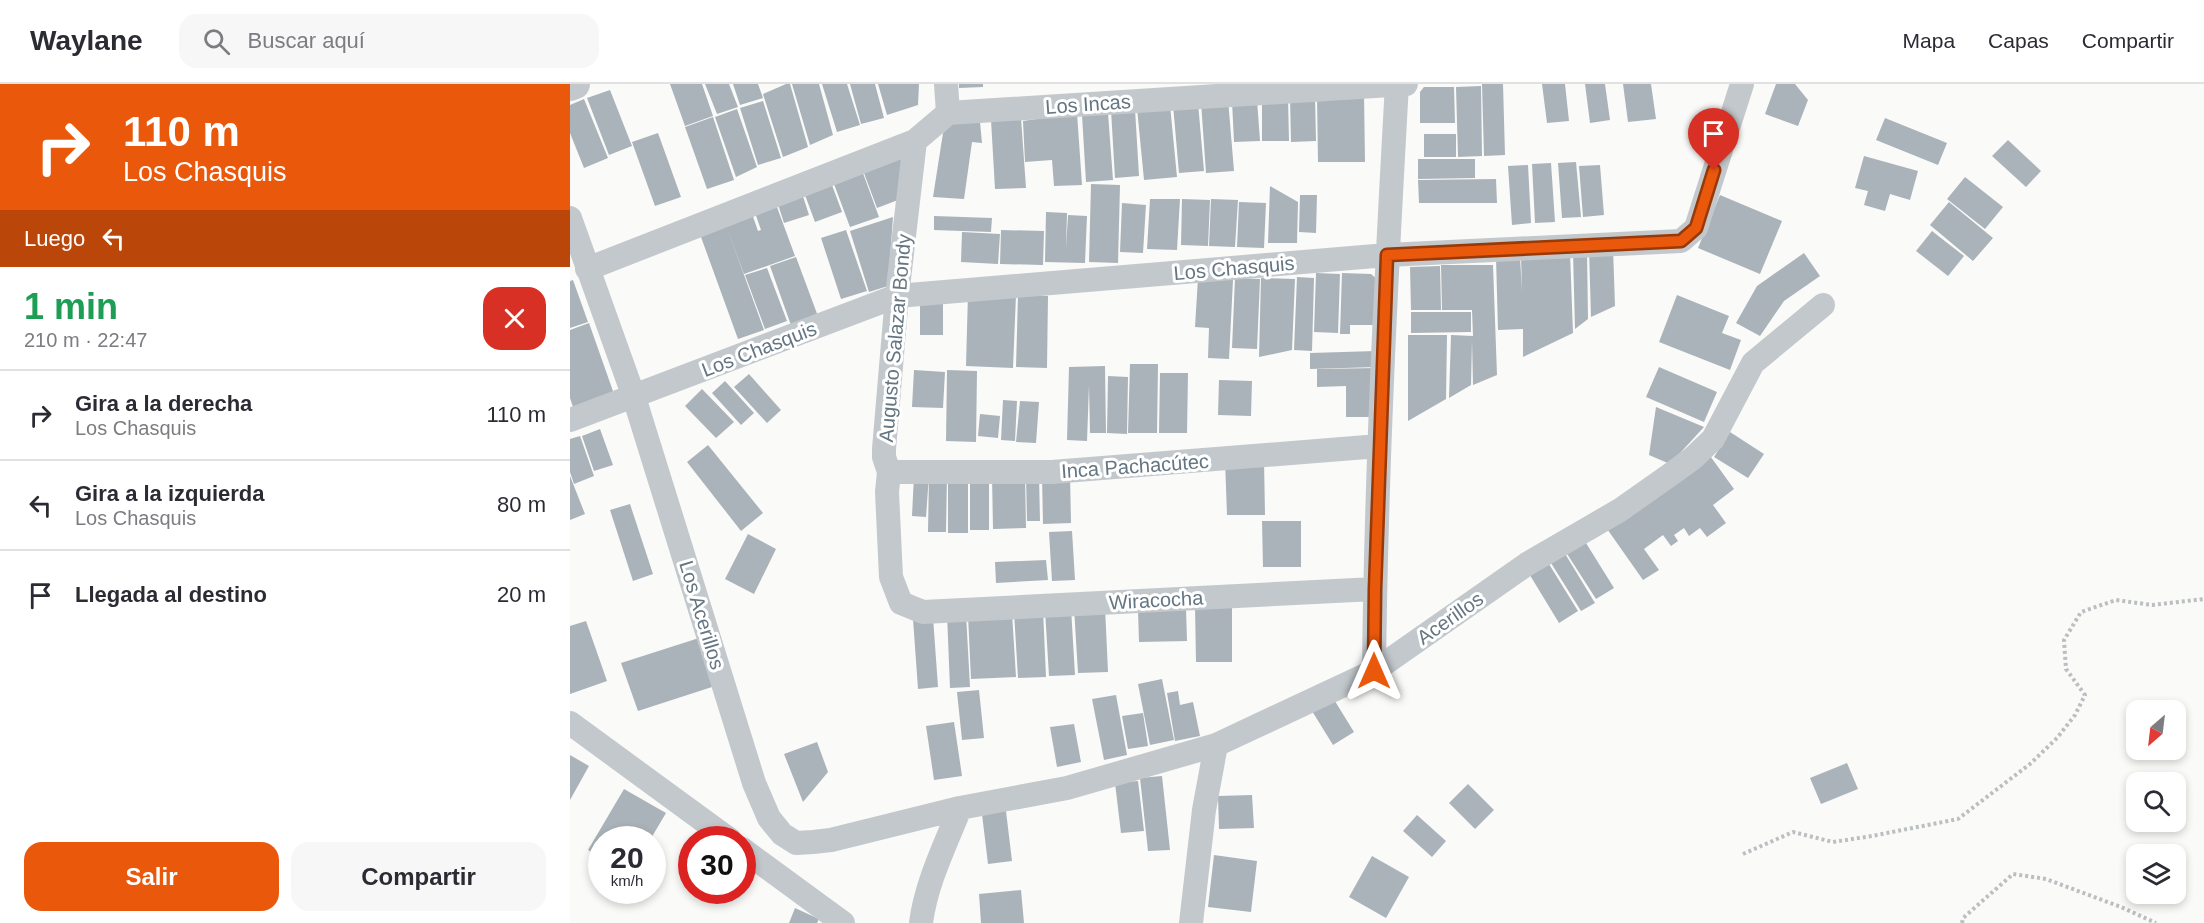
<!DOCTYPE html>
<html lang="es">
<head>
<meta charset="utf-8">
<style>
  body { margin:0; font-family:Helvetica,sans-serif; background:#f7f7f7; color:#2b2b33; height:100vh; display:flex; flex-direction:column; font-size:22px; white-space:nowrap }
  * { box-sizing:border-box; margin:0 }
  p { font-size:20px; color:#7c7c81 }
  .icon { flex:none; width:33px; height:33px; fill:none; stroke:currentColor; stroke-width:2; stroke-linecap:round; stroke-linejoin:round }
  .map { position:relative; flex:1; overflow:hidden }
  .drawer { display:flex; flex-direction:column; background:#fff; width:570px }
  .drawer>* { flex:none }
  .hud { background:#ea580c; color:#fff; overflow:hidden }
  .needle { width:39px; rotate:208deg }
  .buttons { position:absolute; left:1556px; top:616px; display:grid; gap:12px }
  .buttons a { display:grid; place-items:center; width:60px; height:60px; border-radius:12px; background:#fff; box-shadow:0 3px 9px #0003; font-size:30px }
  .speed { position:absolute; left:18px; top:742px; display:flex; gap:12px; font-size:30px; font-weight:700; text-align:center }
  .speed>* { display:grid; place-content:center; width:78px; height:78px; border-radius:50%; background:#fff; box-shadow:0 3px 9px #0003; line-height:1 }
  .speed small { font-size:15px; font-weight:400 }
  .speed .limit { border:9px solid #d22; background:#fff; color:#111 }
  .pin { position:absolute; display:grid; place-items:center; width:51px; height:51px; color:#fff; margin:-62px -26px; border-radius:50% 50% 50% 0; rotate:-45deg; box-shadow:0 0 6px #0007 }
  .pin .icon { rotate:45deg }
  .me { position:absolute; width:66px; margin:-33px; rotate:0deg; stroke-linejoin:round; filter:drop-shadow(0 0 4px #0008) }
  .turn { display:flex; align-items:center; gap:21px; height:126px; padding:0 24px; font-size:27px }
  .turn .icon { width:78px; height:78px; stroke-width:2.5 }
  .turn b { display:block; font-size:42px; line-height:51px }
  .then { display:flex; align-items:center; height:57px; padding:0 24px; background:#0003; gap:12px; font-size:22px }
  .round { display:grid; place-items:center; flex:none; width:63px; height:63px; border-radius:18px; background:#f7f7f7 }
  .head { display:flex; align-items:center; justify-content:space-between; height:102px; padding:0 24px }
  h1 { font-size:36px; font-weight:600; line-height:45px; color:#1e9e55 }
  .action { display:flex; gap:12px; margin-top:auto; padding:12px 24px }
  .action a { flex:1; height:69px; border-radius:18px; background:#ea580c; color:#fff; font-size:24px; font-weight:600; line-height:69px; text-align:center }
  .action a+a { background:#f7f7f7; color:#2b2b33 }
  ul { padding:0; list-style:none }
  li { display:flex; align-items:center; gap:18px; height:90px; padding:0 24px; border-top:2px solid #e1e1e2 }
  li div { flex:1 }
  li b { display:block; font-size:22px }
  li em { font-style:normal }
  header { display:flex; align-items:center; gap:36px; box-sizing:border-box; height:84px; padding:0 30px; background:#fff; border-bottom:2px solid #e1e1e2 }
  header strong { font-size:28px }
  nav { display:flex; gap:33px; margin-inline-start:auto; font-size:21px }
  .search { width:420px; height:54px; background:#f7f7f7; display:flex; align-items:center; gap:15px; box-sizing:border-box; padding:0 21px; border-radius:18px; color:#7c7c81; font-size:22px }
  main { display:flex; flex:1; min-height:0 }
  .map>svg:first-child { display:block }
</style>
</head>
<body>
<header>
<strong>Waylane</strong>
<div class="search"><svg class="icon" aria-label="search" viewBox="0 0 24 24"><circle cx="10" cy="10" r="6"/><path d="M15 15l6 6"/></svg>Buscar aquí</div>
<nav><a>Mapa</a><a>Capas</a><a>Compartir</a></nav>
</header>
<main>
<section class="drawer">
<div class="hud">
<div class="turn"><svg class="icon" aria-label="right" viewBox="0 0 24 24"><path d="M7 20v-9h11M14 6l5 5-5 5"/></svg><div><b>110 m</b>Los Chasquis</div></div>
<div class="then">Luego<svg class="icon" aria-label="left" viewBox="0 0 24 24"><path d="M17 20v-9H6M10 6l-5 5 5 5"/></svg></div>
</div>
<div class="head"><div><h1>1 min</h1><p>210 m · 22:47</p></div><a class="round" style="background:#d93025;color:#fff"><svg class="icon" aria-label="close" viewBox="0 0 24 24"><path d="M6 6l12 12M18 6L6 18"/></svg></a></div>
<ul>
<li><svg class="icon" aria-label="right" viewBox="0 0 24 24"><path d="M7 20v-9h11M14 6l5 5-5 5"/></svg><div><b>Gira a la derecha</b><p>Los Chasquis</p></div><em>110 m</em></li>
<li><svg class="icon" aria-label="left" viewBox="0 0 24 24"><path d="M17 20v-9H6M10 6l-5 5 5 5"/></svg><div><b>Gira a la izquierda</b><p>Los Chasquis</p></div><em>80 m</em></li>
<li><svg class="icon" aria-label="arrive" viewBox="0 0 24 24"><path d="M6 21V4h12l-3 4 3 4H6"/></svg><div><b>Llegada al destino</b></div><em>20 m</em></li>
</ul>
<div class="action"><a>Salir</a><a>Compartir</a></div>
</section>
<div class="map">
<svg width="1634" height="839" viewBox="0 0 1634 839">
  <rect width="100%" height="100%" fill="#fafaf8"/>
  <path fill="#aab3b9" d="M 100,0 L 132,0 L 143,32 L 115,42 Z
    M 135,0 L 159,0 L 168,23 L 147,30 Z
    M 163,0 L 188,0 L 193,14 L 170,21 Z
    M 216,0 L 220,0 L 238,63 L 213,73 L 193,10 Z
    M 222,0 L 249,0 L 263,51 L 240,61 Z
    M 252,0 L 277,0 L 290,41 L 267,48 Z
    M 280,0 L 305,0 L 314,34 L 291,40 Z
    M 308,0 L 349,0 L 348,21 L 317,31 Z
    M 389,0 L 413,0 L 413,3 L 389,4 Z
    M 912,0 L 933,0 L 935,71 L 914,72 Z
    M 972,0 L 995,0 L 999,37 L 977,39 Z
    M 1015,0 L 1035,0 L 1040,36 L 1020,39 Z
    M 1053,0 L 1081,0 L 1086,35 L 1058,38 Z
    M 1206,0 L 1225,0 L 1238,16 L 1228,42 L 1195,30 Z
    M 911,2 L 912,72 L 888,73 L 886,3 Z
    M 854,3 L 884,3 L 885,39 L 850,39 L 850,8 Z
    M 40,6 L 62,62 L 39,71 L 17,14 Z
    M 794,10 L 795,78 L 748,78 L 747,11 Z
    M 745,12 L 746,57 L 721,58 L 720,13 Z
    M 692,14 L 718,14 L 719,57 L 692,57 Z
    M 14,15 L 38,74 L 14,84 L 0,49 L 0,21 Z
    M 658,15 L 664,87 L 636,89 L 631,18 Z
    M 687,16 L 690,57 L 664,58 L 662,17 Z
    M 193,17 L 211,74 L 188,81 L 170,24 Z
    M 628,19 L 634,87 L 609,89 L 603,21 Z
    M 600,21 L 607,93 L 574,96 L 567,24 Z
    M 167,25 L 187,83 L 166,93 L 145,33 Z
    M 565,25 L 569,92 L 545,94 L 541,26 Z
    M 507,29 L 512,101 L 484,102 L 482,76 L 455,78 L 453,37 Z
    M 538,29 L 543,96 L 516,98 L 512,31 Z
    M 143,33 L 164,96 L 137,105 L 115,43 Z
    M 451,34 L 456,104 L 425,105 L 421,36 Z
    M 1315,34 L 1377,59 L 1368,81 L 1306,56 Z
    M 384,38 L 410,38 L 412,59 L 402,58 L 394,115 L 363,113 L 373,49 Z
    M 88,49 L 111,113 L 85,122 L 62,58 Z
    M 854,50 L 886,50 L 886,73 L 854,73 Z
    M 1438,56 L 1471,87 L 1456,103 L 1422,72 Z
    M 340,62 L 328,116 L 307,124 L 291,81 Z
    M 1294,72 L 1348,87 L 1340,116 L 1320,110 L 1315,127 L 1294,121 L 1298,107 L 1285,104 Z
    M 848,75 L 905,75 L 905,94 L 848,95 Z
    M 1006,78 L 1011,133 L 992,134 L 988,79 Z
    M 981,79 L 985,138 L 965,139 L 962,80 Z
    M 290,81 L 309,133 L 280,143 L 261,92 Z
    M 958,81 L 961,139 L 942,141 L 938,82 Z
    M 1030,81 L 1034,131 L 1013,133 L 1009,82 Z
    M 259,93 L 272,128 L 245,138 L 232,103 Z
    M 1395,93 L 1433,123 L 1415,145 L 1377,115 Z
    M 926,95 L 927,119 L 849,119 L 848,96 Z
    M 521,100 L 550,101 L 548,179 L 519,178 Z
    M 700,102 L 728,118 L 727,159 L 698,159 Z
    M 231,106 L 239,131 L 214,139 L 206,114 Z
    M 730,111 L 747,111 L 746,149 L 729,148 Z
    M 1150,111 L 1212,137 L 1190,190 L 1128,164 Z
    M 204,115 L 225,172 L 174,190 L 157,144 L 194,246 L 168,255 L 127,142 L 180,124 L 188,147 L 191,146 L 183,123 Z
    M 580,115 L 610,115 L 607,166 L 577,165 Z
    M 612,115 L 640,116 L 638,162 L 611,161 Z
    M 641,115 L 668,116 L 665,163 L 639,162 Z
    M 669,118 L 696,119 L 694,164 L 667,163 Z
    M 1379,118 L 1423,154 L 1403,177 L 1360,141 Z
    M 552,119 L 576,121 L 573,169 L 550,168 Z
    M 476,128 L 497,129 L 496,165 L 498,131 L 517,132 L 515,179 L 475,178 Z
    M 364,132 L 422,134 L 421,148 L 364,146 Z
    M 323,133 L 318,202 L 299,208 L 280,147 Z
    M 276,146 L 297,207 L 271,215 L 251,154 Z
    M 431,146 L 474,147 L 473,181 L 430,180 Z
    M 1362,147 L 1394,172 L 1378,192 L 1346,167 Z
    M 392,148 L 430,150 L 428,180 L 391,178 Z
    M 1043,164 L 1045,222 L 1021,233 L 1019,165 Z
    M 1017,166 L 1018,235 L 1005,245 L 1003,168 Z
    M 1000,168 L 1003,249 L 953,273 L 953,245 L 928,246 L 926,174 L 950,173 L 952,208 L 951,172 Z
    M 1234,169 L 1250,192 L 1214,217 L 1190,252 L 1166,239 L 1187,202 Z
    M 226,173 L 249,235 L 222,244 L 200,182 Z
    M 871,181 L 923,181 L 927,291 L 903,301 L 902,256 L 901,301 L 879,314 L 881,251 L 903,252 L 902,226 L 872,226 Z
    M 870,182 L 871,226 L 841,226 L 840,183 Z
    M 197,184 L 217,237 L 195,245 L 175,191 Z
    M 746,189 L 770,190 L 768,249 L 744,248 Z
    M 772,189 L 801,190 L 809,197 L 808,241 L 780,241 L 780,250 L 770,250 Z
    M 727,193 L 744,194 L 742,267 L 724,266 Z
    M 628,194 L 663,196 L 659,275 L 638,274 L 639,244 L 625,243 Z
    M 665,194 L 690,195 L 687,265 L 662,264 Z
    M 691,194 L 725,195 L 722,266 L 689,273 Z
    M 3,196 L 18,238 L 0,244 L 0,197 Z
    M 398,209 L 446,211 L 443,284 L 396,282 Z
    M 448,211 L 478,212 L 477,284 L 446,283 Z
    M 1107,211 L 1159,232 L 1152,249 L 1171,256 L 1160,286 L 1089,258 Z
    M 350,212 L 373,212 L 373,251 L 350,251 Z
    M 841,228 L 901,228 L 901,248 L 841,249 Z
    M 19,239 L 44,310 L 3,323 L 0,314 L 0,246 Z
    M 838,251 L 877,251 L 876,315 L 838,337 Z
    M 806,267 L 807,283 L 740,285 L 740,269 Z
    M 560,280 L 588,280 L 587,349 L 558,349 Z
    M 535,282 L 536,349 L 520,349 L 519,301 L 517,357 L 497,356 L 499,283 Z
    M 1089,283 L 1147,308 L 1134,338 L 1076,313 Z
    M 807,284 L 807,301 L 799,302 L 807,302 L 808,333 L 776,333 L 776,302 L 747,303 L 747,285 Z
    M 344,286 L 375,288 L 373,324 L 342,323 Z
    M 377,286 L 407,287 L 406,358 L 376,357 Z
    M 590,289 L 618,289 L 617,349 L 589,349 Z
    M 179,290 L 211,326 L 197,339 L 164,303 Z
    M 538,292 L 558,293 L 557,350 L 537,349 Z
    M 649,296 L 682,297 L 681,332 L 648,331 Z
    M 155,297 L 184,329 L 171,341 L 142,309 Z
    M 132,305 L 164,338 L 146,354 L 115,322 Z
    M 433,316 L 447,317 L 445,357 L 431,356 Z
    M 450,317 L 469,318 L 466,359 L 446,358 Z
    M 1086,323 L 1134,343 L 1100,380 L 1079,371 Z
    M 410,330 L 430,332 L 428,354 L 408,352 Z
    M 30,345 L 43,381 L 24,387 L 12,352 Z
    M 1160,348 L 1194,370 L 1178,394 L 1144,373 Z
    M 10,352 L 24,392 L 4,400 L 0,388 L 0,355 Z
    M 138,361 L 193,429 L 171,447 L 117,378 Z
    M 1138,369 L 1164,405 L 1143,421 L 1156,439 L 1137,453 L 1130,444 L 1119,452 L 1114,444 L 1104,451 L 1108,457 L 1101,462 L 1093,451 L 1074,465 L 1089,486 L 1073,496 L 1035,442 Z
    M 655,376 L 694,376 L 695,431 L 657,431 Z
    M 359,390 L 377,390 L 376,448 L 358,448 Z
    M 344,391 L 359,391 L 356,433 L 342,432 Z
    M 378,391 L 398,391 L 398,449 L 378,449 Z
    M 422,391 L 455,391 L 456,444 L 423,445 Z
    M 456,391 L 469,391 L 470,437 L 457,437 Z
    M 0,392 L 15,430 L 0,436 Z
    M 419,392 L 419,446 L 400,446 L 400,393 Z
    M 472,392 L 500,392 L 501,439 L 473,440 Z
    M 60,420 L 83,490 L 63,497 L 40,426 Z
    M 692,437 L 731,437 L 731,483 L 693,483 Z
    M 502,447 L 505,496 L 482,497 L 479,448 Z
    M 178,450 L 206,465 L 184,510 L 155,495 Z
    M 1011,451 L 1044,504 L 1026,515 L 992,462 Z
    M 991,463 L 1025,519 L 1011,527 L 976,471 Z
    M 974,472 L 1008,527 L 989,539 L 955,483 Z
    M 476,476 L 478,496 L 426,499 L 425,478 Z
    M 625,522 L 662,522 L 662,578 L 626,578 Z
    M 535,523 L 538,588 L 508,589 L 504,524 Z
    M 501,524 L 505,591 L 479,592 L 475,526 Z
    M 616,524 L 617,557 L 569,558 L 568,526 Z
    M 473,526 L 476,593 L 448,594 L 444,528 Z
    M 442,529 L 446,593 L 401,595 L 398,531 Z
    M 377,530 L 396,530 L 400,603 L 380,604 Z
    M 363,533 L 368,603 L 348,605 L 343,535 Z
    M 16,537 L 37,597 L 0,610 L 0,542 Z
    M 129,554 L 145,602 L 68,627 L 51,579 Z
    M 592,595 L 604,656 L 580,661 L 568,600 Z
    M 409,606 L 414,654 L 392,656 L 387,608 Z
    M 608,607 L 610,621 L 623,618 L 630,652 L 605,657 L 597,609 Z
    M 546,611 L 557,671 L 534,676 L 522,615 Z
    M 763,614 L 784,648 L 763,661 L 742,627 Z
    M 573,629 L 578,662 L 558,665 L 552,632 Z
    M 384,638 L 392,692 L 364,696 L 356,642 Z
    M 504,640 L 511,678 L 487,683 L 480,643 Z
    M 247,658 L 258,688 L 233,718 L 214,670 Z
    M 0,671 L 19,682 L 0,716 Z
    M 1277,679 L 1288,705 L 1251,720 L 1240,694 Z
    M 592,692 L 600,766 L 578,767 L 570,694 Z
    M 568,697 L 574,747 L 551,749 L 545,699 Z
    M 898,700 L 924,726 L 905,745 L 879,719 Z
    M 54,705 L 96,729 L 80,756 L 32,756 L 32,774 L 18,766 Z
    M 682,711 L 684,744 L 649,745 L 648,712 Z
    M 435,719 L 442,777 L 418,780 L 411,722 Z
    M 847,731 L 876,757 L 862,773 L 833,747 Z
    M 644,771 L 687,777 L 681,828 L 638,823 Z
    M 802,772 L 839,793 L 816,834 L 779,813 Z
    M 451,806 L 454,839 L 411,839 L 409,810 Z
    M 225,824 L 249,835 L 247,839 L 219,839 Z"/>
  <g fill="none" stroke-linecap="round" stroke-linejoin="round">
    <path stroke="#bbbfc2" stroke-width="4" stroke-dasharray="3 3" stroke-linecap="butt" d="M 1173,770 L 1223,748 L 1263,758 L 1302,752 L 1388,735 L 1460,680 L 1487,654 L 1505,631 L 1515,611 L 1496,585 L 1494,556 L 1511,528 L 1546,516 L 1582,521 L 1634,515
      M 1392,839 L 1393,834 L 1443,790 L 1476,795 L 1551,823 L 1586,839"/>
    <path stroke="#c3c8cc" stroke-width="24" d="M 376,0 L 378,29 L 345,57 L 327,212 L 314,365 L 314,373 L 319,388 L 317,408 L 321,493 L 331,519 L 353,528 L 805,505
      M 378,29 L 836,0
      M 0,134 L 64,313 L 184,699 L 199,734 L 212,750 L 226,759 L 243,758 L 261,756 L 390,724 L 497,704 L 646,661 L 804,587 L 957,480 L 1050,426 L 1104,388 L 1123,374 L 1143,355 L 1183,279 L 1253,221
      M 17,185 L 345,57
      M 0,336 L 327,212 L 817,171 L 1111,157 L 1126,144 L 1172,0
      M 319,388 L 482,388 L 809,362
      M 804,587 C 806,391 816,196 827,0
      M 0,639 L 160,756
      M 172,765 L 273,839
      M 351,839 C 356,799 375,762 390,724
      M 621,839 L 634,726 L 646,661"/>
    <path stroke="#c3c8cc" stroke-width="30" d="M 0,2 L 5,0"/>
  </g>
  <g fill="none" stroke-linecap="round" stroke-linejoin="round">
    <g stroke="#983908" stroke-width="15">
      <path id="route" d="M 804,587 L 805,505 L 817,171 L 1111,157 L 1126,144 L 1144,86"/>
    </g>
    <use href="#route" stroke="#ea580c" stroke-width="10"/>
  </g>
  <g text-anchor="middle" stroke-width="6" stroke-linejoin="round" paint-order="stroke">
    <g font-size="20" fill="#657683" stroke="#fff">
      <text transform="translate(518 20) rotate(-4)" y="7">Los Incas</text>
      <text transform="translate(664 184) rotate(-5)" y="7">Los Chasquis</text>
      <text transform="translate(325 254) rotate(-85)" y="7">Augusto Salazar Bondy</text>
      <text transform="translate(189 265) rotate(-21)" y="7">Los Chasquis</text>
      <text transform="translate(565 382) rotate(-4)" y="7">Inca Pachacútec</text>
      <text transform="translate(586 516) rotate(-3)" y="7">Wiracocha</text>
      <text transform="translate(132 531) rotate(73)" y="7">Los Acerillos</text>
      <text transform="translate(880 534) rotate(-35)" y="7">Acerillos</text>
    </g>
  </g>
</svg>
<div class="buttons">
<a><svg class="needle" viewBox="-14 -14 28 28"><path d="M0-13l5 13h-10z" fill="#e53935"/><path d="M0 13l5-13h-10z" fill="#7c7c81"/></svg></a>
<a><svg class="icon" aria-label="search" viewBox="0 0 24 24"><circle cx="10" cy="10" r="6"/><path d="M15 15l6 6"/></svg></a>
<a><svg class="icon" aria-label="layers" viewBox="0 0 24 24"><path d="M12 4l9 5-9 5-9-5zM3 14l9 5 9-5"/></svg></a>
</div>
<div class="speed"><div>20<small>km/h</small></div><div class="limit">30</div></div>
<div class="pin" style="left:1144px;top:86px;background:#d93025"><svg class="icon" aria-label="arrive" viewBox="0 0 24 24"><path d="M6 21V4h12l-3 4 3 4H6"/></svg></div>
<svg class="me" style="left:804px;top:587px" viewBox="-20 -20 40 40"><path d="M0-17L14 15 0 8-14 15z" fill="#ea580c" stroke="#fff" stroke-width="4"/></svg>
</div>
</main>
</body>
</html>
